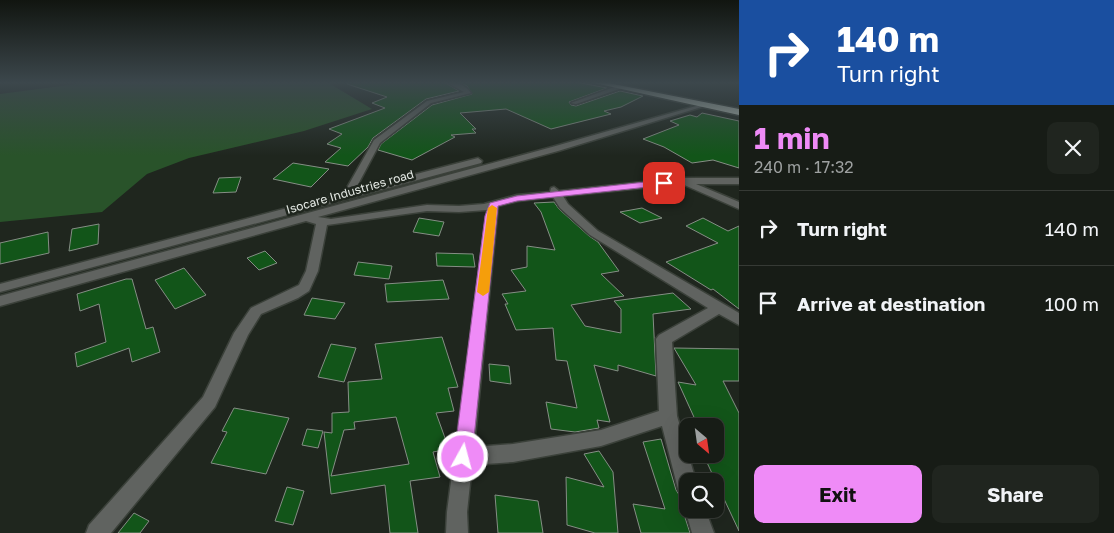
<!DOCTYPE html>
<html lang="en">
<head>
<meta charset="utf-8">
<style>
  body { margin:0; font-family:"Golos Text",sans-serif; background:#20251f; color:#f1f3f6; height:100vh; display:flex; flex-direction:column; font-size:19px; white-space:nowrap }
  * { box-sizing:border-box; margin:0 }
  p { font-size:16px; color:#9ea1a1 }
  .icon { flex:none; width:28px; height:28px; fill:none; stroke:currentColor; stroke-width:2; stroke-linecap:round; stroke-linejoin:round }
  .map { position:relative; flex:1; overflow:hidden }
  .details { display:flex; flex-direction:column; background:#171c16; width:375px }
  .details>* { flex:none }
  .hud { background:#1a4fa0; color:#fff; overflow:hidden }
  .needle { width:32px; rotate:151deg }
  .controls { position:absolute; left:679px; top:418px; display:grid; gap:10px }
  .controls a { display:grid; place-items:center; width:45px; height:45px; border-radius:10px; background:#171c16; box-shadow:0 5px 20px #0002,0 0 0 1px #363a35; font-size:25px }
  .pin { position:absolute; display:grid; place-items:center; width:42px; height:42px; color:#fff; margin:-21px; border-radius:10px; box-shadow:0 2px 8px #0006 }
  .me { position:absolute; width:55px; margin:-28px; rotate:7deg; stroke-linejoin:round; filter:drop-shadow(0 0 4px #0008) }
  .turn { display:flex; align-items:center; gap:18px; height:105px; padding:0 15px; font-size:22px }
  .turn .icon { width:65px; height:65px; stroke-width:2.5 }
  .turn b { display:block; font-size:35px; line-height:42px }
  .round { display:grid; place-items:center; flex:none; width:52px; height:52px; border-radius:10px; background:#20251f }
  .headline { display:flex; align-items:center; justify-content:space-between; height:85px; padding:0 15px }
  h1 { font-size:30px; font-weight:700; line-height:38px; color:#ef8bf7 }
  .action { display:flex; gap:10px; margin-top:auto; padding:10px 15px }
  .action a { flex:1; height:58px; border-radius:10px; background:#ef8bf7; color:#111; font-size:20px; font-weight:700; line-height:58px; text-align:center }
  .action a+a { background:#20251f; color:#f1f3f6 }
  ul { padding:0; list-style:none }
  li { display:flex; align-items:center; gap:15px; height:75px; padding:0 15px; border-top:1px solid #363a35 }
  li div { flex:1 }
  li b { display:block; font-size:19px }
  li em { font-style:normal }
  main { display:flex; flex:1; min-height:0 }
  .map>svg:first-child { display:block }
</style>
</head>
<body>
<main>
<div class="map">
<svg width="739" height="533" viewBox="0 0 739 533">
  <rect width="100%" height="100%" fill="#1f261e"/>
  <path fill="#29532a" d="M 91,82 L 327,82 L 372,109 L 304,131 L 189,158 L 147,174 L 102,212 L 0,222 L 0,94 Z"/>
  <path fill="#125519" stroke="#858e85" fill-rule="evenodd" d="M 348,82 L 444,82 L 459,91 L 426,99 L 373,138 L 368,147 L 348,166 L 325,162 L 341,148 L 327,144 L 342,134 L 329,129 L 385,108 L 372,103 L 387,97 L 347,84 Z
    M 458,82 L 576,82 L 607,88 L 569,102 L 571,105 L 576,106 L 620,91 L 643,96 L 621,107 L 604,111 L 611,114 L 551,129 L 506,109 L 460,113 L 476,129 L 472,129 L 476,133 L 451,135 L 455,137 L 412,160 L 378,150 L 381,144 L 432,105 L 472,94 L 467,86 Z
    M 702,113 L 739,121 L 739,168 L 713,160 L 692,163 L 664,147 L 643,139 L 679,125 L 670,121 L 690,115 L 697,117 Z
    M 293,163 L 329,169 L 311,187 L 273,179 Z
    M 241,177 L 236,192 L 213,193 L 219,178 Z
    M 554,202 L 559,209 L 589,236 L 598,242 L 619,271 L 601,274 L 624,296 L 571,305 L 585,326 L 621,333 L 621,309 L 614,301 L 673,293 L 691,309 L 653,314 L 656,376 L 618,365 L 618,371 L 594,365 L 610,422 L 597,420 L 599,428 L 575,432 L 551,429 L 546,402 L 577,408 L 567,361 L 556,360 L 553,328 L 516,330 L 505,304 L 508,304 L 502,294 L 526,291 L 511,270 L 527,267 L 527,246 L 555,250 L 541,212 L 534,203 Z
    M 642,208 L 662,218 L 640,223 L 620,212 Z
    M 419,218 L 444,222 L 439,236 L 413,232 Z
    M 703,218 L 728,231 L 739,226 L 739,309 L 713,289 L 711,290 L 666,262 L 718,243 L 686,226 Z
    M 99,224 L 98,244 L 69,251 L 72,229 Z
    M 48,232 L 49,253 L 0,264 L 0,243 Z
    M 265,251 L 277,263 L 259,270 L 247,258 Z
    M 436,253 L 473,254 L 475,267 L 437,266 Z
    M 358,262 L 392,266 L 389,279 L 354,275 Z
    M 184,268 L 206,295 L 175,309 L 155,280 Z
    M 126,279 L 132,279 L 146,329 L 153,327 L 160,352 L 132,362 L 129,348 L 77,367 L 75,353 L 106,342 L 99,304 L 80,311 L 77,294 Z
    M 443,280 L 449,299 L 387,302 L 385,284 Z
    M 312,298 L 345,303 L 335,319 L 304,315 Z
    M 442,337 L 458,387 L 448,388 L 454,411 L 436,413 L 449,449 L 433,452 L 440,477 L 410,481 L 418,533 L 390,533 L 385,485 L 331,494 L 324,432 L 332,433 L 332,413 L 349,412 L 348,382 L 382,379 L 375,344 ZM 396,417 L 409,464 L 331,476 L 344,430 L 355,429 L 354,422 Z
    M 331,344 L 356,348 L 344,382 L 318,377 Z
    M 674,348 L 739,349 L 739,381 L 723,381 L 739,413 L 739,531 L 703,454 L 715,454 L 715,426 L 698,426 L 678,382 L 696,385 Z
    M 489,364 L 509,366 L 511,384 L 490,381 Z
    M 234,408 L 289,418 L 266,474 L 211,463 L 227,432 L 222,431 Z
    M 307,429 L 323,431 L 318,448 L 302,445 Z
    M 661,439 L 676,490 L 685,504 L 681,505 L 690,533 L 641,533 L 633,504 L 665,509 L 643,442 Z
    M 599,451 L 613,472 L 618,533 L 595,533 L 567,525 L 566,477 L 604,487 L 584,454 Z
    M 287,487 L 304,491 L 293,525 L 275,521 Z
    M 495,495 L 538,501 L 543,533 L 498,533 Z
    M 134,513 L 149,521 L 140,533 L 118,533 Z"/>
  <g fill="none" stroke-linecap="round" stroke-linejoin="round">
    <g stroke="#3b413a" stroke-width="3">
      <path id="minor" d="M 446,82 C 456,81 465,85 471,93 L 431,103 L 380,143 L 355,190 L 478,158 L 482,161 L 481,163 L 0,292 L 0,284 L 344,193 L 374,140 L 427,101 L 464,92 Z
        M 620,85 L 623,87 L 622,88 L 576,104 L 571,103 Z
        M 703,104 L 708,105 L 558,151 L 318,217 L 331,219 L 427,205 L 459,206 L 484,204 L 517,195 L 550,192 L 551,188 L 554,187 L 559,191 L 681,178 L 739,178 L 739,184 L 696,184 L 739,202 L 739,209 L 682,184 L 563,196 L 568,204 L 598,231 L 739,313 L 739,325 L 719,314 L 672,342 L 677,416 L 696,481 L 688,481 L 688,499 L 681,496 L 678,489 L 662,426 L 601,446 L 513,462 L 472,465 L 467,512 L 468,533 L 446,533 L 447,512 L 487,210 L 459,212 L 427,211 L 327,225 L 318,271 L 309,291 L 298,298 L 261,314 L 248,335 L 215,407 L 111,533 L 86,533 L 89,525 L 203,397 L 234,333 L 251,308 L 299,285 L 306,271 L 316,224 L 306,221 L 0,306 L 0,296 L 552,147 ZM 553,197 L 560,208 L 590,235 L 708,308 L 659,335 L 656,339 L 659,411 L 601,430 L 513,444 L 474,447 L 498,206 L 518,201 Z
        M 688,502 L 688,509 L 705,509 L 714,533 L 692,533 L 685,509 Z"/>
    </g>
    <g stroke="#3b413a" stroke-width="3">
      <path id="highway" d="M 590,82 L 603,82 L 739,109 L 739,115 Z"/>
    </g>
    <use href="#minor" fill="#606360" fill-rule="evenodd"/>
    <use href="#highway" fill="#b4bdb4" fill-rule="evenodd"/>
  </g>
  <linearGradient id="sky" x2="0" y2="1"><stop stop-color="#111510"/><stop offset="0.53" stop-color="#3c474c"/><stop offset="1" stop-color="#3c474c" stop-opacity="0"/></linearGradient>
  <rect width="739" height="156" fill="url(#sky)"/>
  <path fill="#ef8bf7" stroke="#9b5aa1" d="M 664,180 L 667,181 L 667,185 L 517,201 L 498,206 L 472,457 L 469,463 L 463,465 L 457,463 L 454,457 L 485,216 L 490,203 L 517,196 Z"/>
  <path fill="#f59e0b" d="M 492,205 L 497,208 L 489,292 L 483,296 L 477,292 L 488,208 Z"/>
  <g text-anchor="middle" stroke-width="5" stroke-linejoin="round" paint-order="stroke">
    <g font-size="12" fill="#e4e9e4" stroke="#1f261e">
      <text transform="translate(350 192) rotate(-16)" y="4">Isocare Industries road</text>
    </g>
  </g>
</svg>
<div class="controls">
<a><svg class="needle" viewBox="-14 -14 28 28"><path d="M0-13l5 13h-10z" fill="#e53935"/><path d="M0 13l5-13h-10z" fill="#9ea1a1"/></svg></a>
<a><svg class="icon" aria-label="search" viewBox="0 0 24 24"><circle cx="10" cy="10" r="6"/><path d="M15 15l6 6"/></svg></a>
</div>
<div class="pin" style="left:664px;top:183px;background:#d93025"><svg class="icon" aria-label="arrive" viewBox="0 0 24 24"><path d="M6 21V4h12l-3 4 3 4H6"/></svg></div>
<svg class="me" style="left:463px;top:457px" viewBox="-20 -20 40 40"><circle r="17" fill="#ef8bf7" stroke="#fff" stroke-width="3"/><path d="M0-11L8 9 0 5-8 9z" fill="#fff"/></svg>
</div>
<section class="details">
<div class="hud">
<div class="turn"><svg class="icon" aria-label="right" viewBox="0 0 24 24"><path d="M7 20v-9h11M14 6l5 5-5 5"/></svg><div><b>140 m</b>Turn right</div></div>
</div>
<div class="headline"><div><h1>1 min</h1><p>240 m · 17:32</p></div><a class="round"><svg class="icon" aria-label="close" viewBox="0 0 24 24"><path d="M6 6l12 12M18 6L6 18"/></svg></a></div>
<ul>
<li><svg class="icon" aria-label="right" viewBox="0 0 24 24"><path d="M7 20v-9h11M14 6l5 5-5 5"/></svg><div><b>Turn right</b></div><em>140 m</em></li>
<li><svg class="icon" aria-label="arrive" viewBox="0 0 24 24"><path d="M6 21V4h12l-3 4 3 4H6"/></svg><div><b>Arrive at destination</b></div><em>100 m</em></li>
</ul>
<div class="action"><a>Exit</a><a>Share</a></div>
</section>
</main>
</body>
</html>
